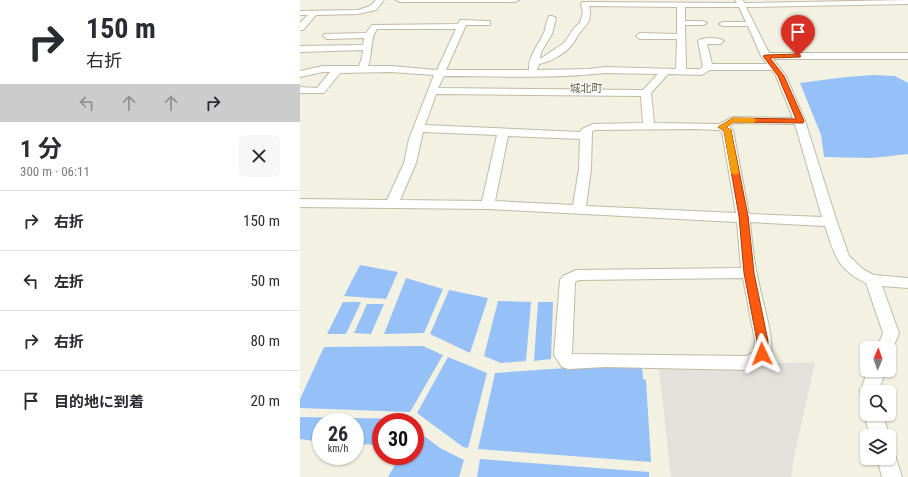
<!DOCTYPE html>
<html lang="ja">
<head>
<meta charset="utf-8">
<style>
  body { margin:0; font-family:"Roboto Condensed","Noto Sans JP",sans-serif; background:#f7f7f7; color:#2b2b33; height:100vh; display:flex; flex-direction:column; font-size:15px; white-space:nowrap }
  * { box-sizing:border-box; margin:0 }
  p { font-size:13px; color:#7c7c81 }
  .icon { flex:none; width:22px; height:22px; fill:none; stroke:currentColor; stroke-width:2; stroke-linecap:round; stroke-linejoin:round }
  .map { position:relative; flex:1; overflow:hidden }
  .details { display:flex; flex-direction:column; background:#fff; width:300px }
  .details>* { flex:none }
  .banner { background:#fff; color:#2b2b33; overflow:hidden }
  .needle { width:26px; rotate:2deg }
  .tools { position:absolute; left:560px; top:341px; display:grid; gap:8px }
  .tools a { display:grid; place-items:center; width:36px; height:36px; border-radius:6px; background:#fff; box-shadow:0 1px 3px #0004; font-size:20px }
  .speed { position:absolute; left:12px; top:413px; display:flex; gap:8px; font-size:20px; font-weight:700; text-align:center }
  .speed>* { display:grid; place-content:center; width:52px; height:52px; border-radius:50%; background:#fff; box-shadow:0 1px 3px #0004; line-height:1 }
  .speed small { font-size:10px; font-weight:400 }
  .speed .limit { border:6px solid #d22; background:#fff; color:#111 }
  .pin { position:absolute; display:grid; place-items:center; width:34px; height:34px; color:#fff; margin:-41px -17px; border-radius:50% 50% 50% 0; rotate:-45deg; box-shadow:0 0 4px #0007 }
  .pin .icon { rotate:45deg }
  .me { position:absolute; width:44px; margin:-22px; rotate:358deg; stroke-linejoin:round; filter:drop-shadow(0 0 3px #0008) }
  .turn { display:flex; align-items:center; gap:14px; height:84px; padding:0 20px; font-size:18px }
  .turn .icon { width:52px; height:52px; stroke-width:2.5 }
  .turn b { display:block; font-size:28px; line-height:34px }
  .lanes { display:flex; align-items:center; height:38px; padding:0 20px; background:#0003; justify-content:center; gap:20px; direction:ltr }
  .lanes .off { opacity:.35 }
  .round { display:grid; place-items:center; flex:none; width:42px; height:42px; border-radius:6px; background:#f7f7f7 }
  .overview { display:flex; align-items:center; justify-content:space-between; height:68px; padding:0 20px }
  h1 { font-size:24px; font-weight:700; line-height:30px }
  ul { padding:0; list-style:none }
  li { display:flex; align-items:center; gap:12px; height:60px; padding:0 20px; border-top:1px solid #e1e1e2 }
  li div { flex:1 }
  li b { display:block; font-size:15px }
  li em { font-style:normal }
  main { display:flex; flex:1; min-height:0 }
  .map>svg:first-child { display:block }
</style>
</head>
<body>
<main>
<section class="details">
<div class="banner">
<div class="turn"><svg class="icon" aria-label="right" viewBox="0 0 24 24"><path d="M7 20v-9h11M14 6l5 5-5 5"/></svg><div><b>150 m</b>右折</div></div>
<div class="lanes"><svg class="icon off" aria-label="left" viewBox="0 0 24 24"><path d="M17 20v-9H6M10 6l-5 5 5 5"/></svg><svg class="icon off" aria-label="ahead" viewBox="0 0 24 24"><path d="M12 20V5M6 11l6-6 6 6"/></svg><svg class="icon off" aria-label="ahead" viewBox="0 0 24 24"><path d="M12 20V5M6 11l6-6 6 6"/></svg><svg class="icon" aria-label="right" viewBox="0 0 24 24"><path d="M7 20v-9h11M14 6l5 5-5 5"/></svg></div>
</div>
<div class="overview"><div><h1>1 分</h1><p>300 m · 06:11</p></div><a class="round"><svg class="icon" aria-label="close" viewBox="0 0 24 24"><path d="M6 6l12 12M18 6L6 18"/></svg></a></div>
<ul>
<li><svg class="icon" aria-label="right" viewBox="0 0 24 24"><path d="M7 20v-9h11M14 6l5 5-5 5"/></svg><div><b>右折</b></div><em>150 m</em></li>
<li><svg class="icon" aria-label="left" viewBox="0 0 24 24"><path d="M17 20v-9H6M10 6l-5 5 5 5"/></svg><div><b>左折</b></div><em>50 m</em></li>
<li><svg class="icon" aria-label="right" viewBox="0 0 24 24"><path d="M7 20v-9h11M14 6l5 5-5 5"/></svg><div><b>右折</b></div><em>80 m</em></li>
<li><svg class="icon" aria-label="arrive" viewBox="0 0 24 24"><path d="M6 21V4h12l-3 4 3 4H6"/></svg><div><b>目的地に到着</b></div><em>20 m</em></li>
</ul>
</section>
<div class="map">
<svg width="608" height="477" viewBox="0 0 608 477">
  <rect width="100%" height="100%" fill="#f3f1e2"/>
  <path fill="#e3e1db" d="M 515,362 L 494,458 L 491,477 L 371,477 L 359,368 Z"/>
  <path fill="#96c0f8" d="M 573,75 L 595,76 L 608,83 L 608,154 L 572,158 L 524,157 L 521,135 L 500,83 L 546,77 Z
    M 60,265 L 98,272 L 86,299 L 44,296 Z
    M 106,278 L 143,289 L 124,333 L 84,334 Z
    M 149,290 L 188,298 L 170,353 L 130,334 Z
    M 198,301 L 231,302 L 226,361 L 201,363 L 184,356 Z
    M 43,302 L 61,302 L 46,334 L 27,334 Z
    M 238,302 L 253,302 L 251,359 L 234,361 Z
    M 67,304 L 84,304 L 71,334 L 54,333 Z
    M 123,346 L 143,355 L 110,412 L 0,408 L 0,399 L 24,347 Z
    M 148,357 L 187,373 L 168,448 L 163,447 L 117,413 Z
    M 281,367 L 342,367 L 343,379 L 346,380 L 351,462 L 178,449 L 195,373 Z
    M 0,417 L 105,419 L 104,422 L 81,422 L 81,445 L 55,444 L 55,422 L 21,422 L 21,442 L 0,439 Z
    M 115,429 L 140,448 L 164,460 L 159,477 L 88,477 L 100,456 L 115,456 Z
    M 180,459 L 349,472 L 349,477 L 177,477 Z"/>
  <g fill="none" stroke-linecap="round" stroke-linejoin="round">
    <g stroke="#bfbba4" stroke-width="2">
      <path id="minor" d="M 76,0 L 84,0 L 76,10 L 58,14 L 16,15 L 3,30 L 0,30 L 0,23 L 8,15 L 0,15 L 0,11 L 58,10 L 70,6 Z
        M 96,0 L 219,0 L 215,2 L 100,2 Z
        M 435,0 L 443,0 L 444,3 L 608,0 L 608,4 L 446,7 L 469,53 L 608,53 L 608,59 L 473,59 L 486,76 L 505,121 L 537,222 L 549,256 L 564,270 L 574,275 L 608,278 L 608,288 L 582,286 L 599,333 L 591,353 L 589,353 L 589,348 L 577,348 L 583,333 L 566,283 C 537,270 534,253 525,226 L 450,222 C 452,239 453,257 457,274 C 460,294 474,336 471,353 C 469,361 457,367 450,370 L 305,367 L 268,369 L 262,367 L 254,355 L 260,280 L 263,276 L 276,270 L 441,268 L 437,222 L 188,209 L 0,207 L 0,199 L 87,200 L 104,163 L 109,139 L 134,75 L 91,72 L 40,73 L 24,93 L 0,93 L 0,87 L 17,88 L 30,72 L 23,72 L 0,77 L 0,71 L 23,66 L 59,66 L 62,58 L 63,50 L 0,52 L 0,46 L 63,45 L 64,38 L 27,39 L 23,36 L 24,34 L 66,33 L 72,25 L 75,25 L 158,24 L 160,20 L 163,20 L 187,21 L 190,21 L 190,25 L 166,25 L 146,70 L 229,70 C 228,57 237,47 243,35 C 246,29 246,22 249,16 L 252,16 L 256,18 L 252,34 L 241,52 L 240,59 L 264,43 L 275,27 L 280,23 L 283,13 L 281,4 L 282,2 L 437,3 ZM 289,6 L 377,7 L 377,34 L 340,33 L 336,36 L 340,39 L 377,39 L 376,69 L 305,67 L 289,69 L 237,70 L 239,64 C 250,62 263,55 271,46 C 275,42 277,35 281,31 C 289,22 292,19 289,6 ZM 385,7 L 439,7 L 446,22 L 423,22 L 419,24 L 423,26 L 448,26 L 461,56 L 467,64 L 412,64 L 407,44 L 420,44 L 424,41 C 419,37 403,37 398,41 L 403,66 L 400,69 L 386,69 L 385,25 L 403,25 L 407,23 L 403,21 L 385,21 ZM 77,29 L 156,29 L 137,70 L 91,66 L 68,66 C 73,54 69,40 77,29 ZM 410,70 L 472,70 L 476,76 L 493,118 L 433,117 L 419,124 L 354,123 L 351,93 L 368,74 L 402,75 ZM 305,73 L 358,74 L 343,90 L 138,88 L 144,76 C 197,76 252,79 305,73 ZM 136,94 L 341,96 L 343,123 L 293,124 L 282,129 L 280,132 L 125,125 ZM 435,123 L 495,124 L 522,217 L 449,214 L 433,130 L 429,127 ZM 394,129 L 419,130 L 422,132 L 436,213 L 286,206 L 291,169 L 292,132 L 295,130 ZM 123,132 L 197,135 L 182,201 L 100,200 L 116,163 ZM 208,136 L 280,139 L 279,169 L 273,205 L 195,201 ZM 443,278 L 455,341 L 454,351 L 447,356 L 272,354 L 275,282 L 279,280 Z
        M 568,370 L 586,370 L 578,392 L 567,392 L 567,399 L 563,397 L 560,392 Z
        M 566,408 L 567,414 L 582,414 L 590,436 L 589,437 L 589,436 L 570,436 L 564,414 Z
        M 589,450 L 594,452 L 602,477 L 582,477 L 577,458 L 589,458 Z"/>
    </g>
    <use href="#minor" fill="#fff" fill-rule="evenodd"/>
  </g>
  <path fill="#ff5a0d" stroke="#a63a08" d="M 498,54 L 501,56 L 500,57 L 470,58 L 484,76 L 504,121 L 503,123 L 434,122 L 426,127 L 431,130 L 448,216 L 454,273 L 468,341 L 466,357 L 462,358 L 458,357 L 456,354 L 457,341 L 444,273 L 439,216 L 424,131 L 418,127 L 433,118 L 496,119 L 478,76 L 463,56 L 466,55 Z"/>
  <path fill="#f59e0b" d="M 433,118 L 453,118 L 457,120 L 453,123 L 434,122 L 426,127 L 431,130 L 439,173 L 435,175 L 431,173 L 424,131 L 418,127 Z"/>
  <g text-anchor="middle" stroke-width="3" stroke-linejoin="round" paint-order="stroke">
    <g font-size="11" fill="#696148" stroke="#fff">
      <text x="286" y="92">城北町</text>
    </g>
  </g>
</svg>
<div class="tools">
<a><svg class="needle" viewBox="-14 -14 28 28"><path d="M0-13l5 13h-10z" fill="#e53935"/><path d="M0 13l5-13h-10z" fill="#7c7c81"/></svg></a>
<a><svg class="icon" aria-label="search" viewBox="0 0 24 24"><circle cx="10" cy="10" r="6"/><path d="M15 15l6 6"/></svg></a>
<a><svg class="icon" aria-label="layers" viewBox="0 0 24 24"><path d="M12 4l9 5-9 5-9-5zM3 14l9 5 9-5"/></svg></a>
</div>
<div class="speed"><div>26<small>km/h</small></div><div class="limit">30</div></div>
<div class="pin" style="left:498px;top:56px;background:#d93025"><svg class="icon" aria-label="arrive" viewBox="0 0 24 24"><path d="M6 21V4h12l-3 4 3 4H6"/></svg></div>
<svg class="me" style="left:462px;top:354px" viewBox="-20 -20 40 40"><path d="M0-17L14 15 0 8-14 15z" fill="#ff5a0d" stroke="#fff" stroke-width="4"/></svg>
</div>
</main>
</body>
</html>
